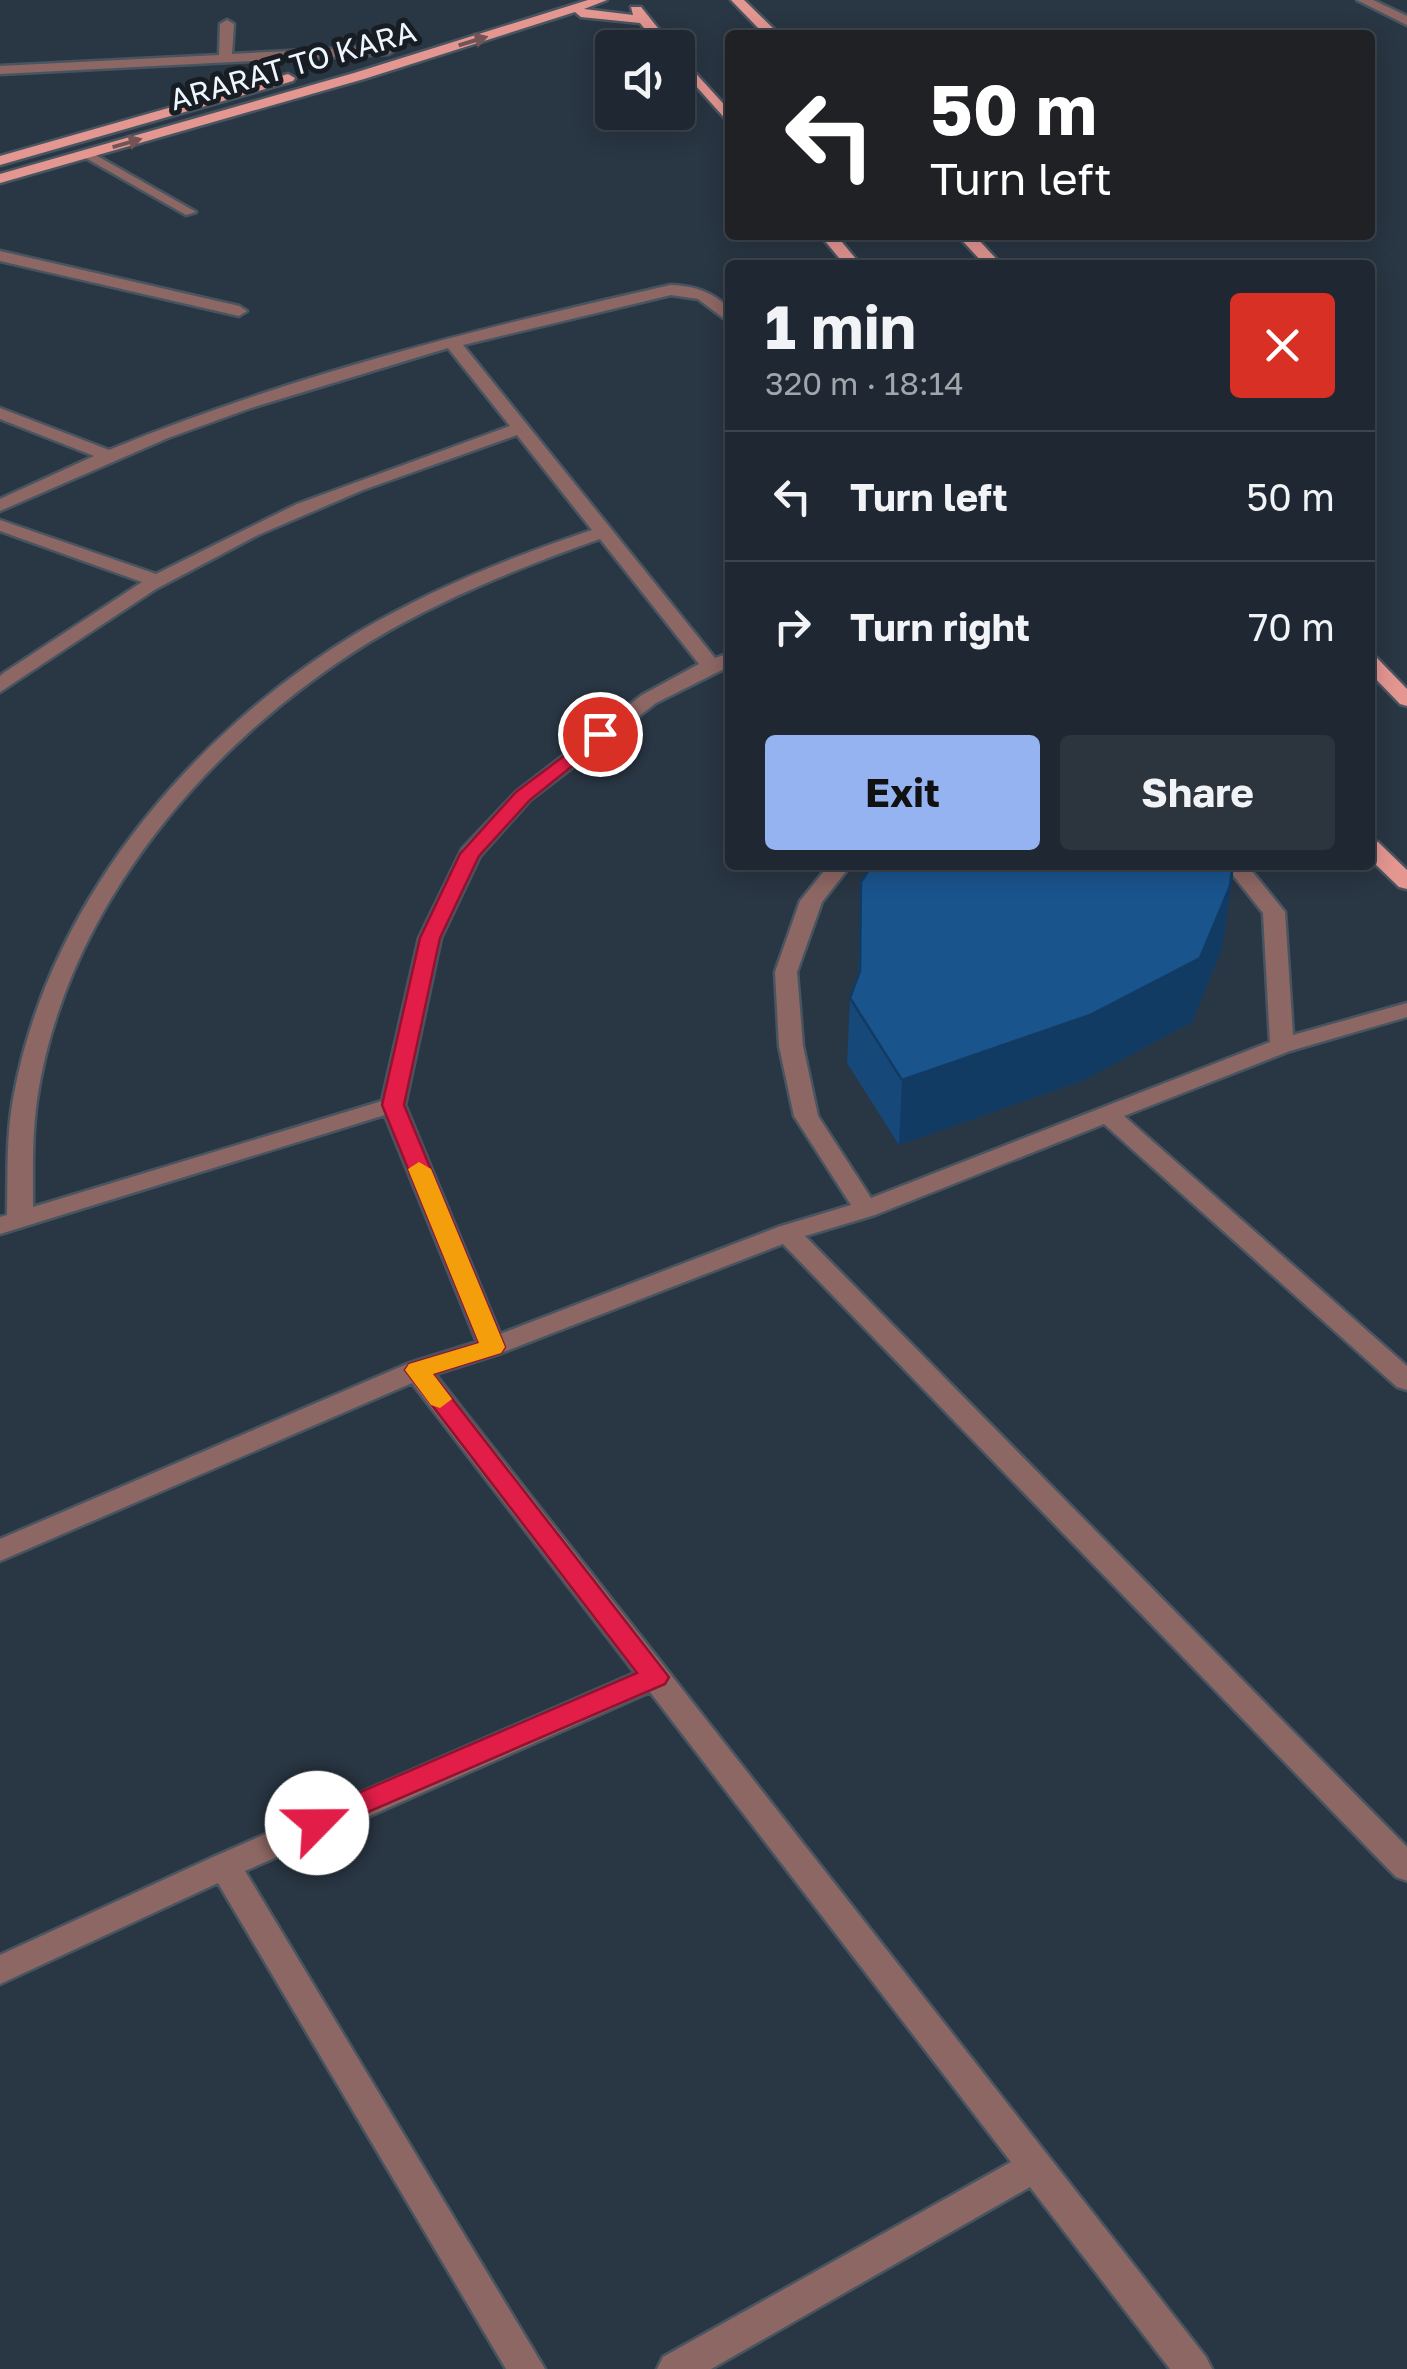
<!DOCTYPE html>
<html lang="en">
<head>
<meta charset="utf-8">
<style>
  body { margin:0; font-family:"Golos Text",sans-serif; background:#2c343e; color:#f1f3f6; height:100vh; display:flex; flex-direction:column; font-size:38px; white-space:nowrap }
  * { box-sizing:border-box; margin:0 }
  p { font-size:32px; color:#a1a6ac }
  .icon { flex:none; width:55px; height:55px; fill:none; stroke:currentColor; stroke-width:2; stroke-linecap:round; stroke-linejoin:round }
  .map { position:relative; flex:1; overflow:hidden }
  .details { position:absolute; left:725px; top:260px; width:650px; height:610px; display:flex; flex-direction:column; background:#1f2832; border-radius:10px; box-shadow:0 5px 25px #0003,0 0 0 2px #3c444d }
  .details>* { flex:none }
  .hud { position:absolute; left:725px; top:30px; width:650px; height:210px; border-radius:10px; box-shadow:0 5px 25px #0003,0 0 0 2px #3c444d; background:#202124; color:#fff; overflow:hidden }
  .buttons { position:absolute; left:595px; top:30px; display:grid; gap:20px }
  .buttons a { display:grid; place-items:center; width:100px; height:100px; border-radius:10px; background:#1f2832; box-shadow:0 5px 25px #0003,0 0 0 2px #3c444d; font-size:50px }
  .pin { position:absolute; display:grid; place-items:center; width:85px; height:85px; color:#fff; margin:-42px; border:5px solid #fff; border-radius:50%; box-shadow:0 2px 10px #0007 }
  .me { position:absolute; width:110px; margin:-55px; rotate:67deg; stroke-linejoin:round; filter:drop-shadow(0 0 8px #0008) }
  .turn { display:flex; align-items:center; gap:35px; height:210px; padding:0 40px; font-size:45px }
  .turn .icon { width:130px; height:130px; stroke-width:2.5 }
  .turn b { display:block; font-size:70px; line-height:85px }
  .round { display:grid; place-items:center; flex:none; width:105px; height:105px; border-radius:10px; background:#2c343e }
  .overview { display:flex; align-items:center; justify-content:space-between; height:170px; padding:0 40px }
  h1 { font-size:60px; font-weight:700; line-height:75px }
  .primary-button { display:flex; gap:20px; margin-top:auto; padding:20px 40px }
  .primary-button a { flex:1; height:115px; border-radius:10px; background:#95b2f1; color:#111; font-size:40px; font-weight:700; line-height:115px; text-align:center }
  .primary-button a+a { background:#2c343e; color:#f1f3f6 }
  ul { padding:0; list-style:none }
  li { display:flex; align-items:center; gap:30px; height:130px; padding:0 40px; border-top:2px solid #3c444d }
  li div { flex:1 }
  li b { display:block; font-size:38px }
  li em { font-style:normal }
  .map>svg:first-child { display:block }
</style>
</head>
<body>
<div class="map">
<svg width="1407" height="2369" viewBox="0 0 1407 2369">
  <rect width="100%" height="100%" fill="#293643"/>
  <g fill="none" stroke-linecap="round" stroke-linejoin="round">
    <g stroke="#485561" stroke-width="5">
      <path id="service" d="M 84,153 L 92,153 L 196,212 L 186,215 L 84,157 Z"/>
    </g>
    <g stroke="#485561" stroke-width="5">
      <path id="minor" d="M 1357,0 L 1373,0 L 1407,16 L 1407,25 Z
        M 227,20 L 234,24 L 232,54 L 388,46 L 395,50 L 388,54 L 0,74 L 0,66 L 219,55 L 220,24 Z
        M 0,251 L 239,306 L 247,311 L 239,316 L 0,261 Z
        M 671,285 C 695,286 713,292 730,309 L 730,323 L 698,299 L 671,295 L 463,345 L 715,658 L 730,653 L 730,666 L 656,703 L 530,800 L 480,856 L 441,938 L 405,1105 L 500,1334 L 778,1227 L 851,1205 L 794,1116 L 779,1046 L 775,972 L 800,901 L 829,865 L 851,865 L 822,902 L 797,972 L 803,1046 L 818,1116 L 871,1198 L 1270,1042 L 1263,913 L 1225,865 L 1247,865 L 1285,912 L 1293,1035 L 1407,1003 L 1407,1017 L 1290,1051 L 1124,1116 L 1407,1366 L 1407,1390 L 1397,1387 L 1104,1124 L 875,1215 L 805,1236 L 1407,1847 L 1407,1881 L 1396,1877 L 783,1244 L 501,1353 L 435,1374 L 1206,2357 L 1212,2369 L 1170,2369 L 1030,2187 L 711,2369 L 657,2369 L 663,2357 L 1011,2162 L 650,1692 L 245,1871 L 545,2369 L 506,2369 L 218,1883 L 0,1984 L 0,1955 L 213,1857 L 635,1673 L 412,1383 L 0,1561 L 0,1539 L 407,1364 L 477,1342 L 385,1115 L 0,1234 L 0,1217 L 7,1215 C 8,1174 6,1134 14,1094 C 50,901 192,733 357,633 C 431,589 511,557 592,530 L 517,435 L 363,490 L 258,535 L 156,589 L 0,692 L 0,676 L 5,672 L 142,582 L 0,531 L 0,520 L 156,574 L 297,504 L 510,426 L 448,348 L 251,408 L 168,438 L 0,511 L 0,499 L 94,456 L 0,419 L 0,408 L 109,450 C 291,375 480,328 671,285 ZM 600,539 L 699,664 L 642,695 L 516,792 L 462,849 L 419,938 L 382,1101 L 33,1207 C 33,1171 32,1136 37,1100 C 65,908 209,740 371,641 C 443,598 521,567 600,539 Z"/>
    </g>
    <g stroke="#485561" stroke-width="5">
      <path id="primary" d="M 588,0 L 607,0 L 584,9 L 633,15 L 631,7 L 641,7 L 674,48 L 660,48 L 640,23 L 581,17 L 575,12 L 364,79 L 0,183 L 0,174 L 354,73 Z
        M 731,0 L 744,0 L 780,35 L 765,35 Z
        M 678,54 L 730,111 L 730,124 L 678,66 Z
        M 288,74 L 295,78 L 293,81 L 0,165 L 0,156 Z
        M 820,235 L 836,235 L 861,265 L 845,265 Z
        M 957,235 L 974,235 L 1002,265 L 985,265 Z
        M 1370,656 L 1377,658 L 1407,689 L 1407,706 L 1400,704 L 1370,673 Z
        M 1370,841 L 1378,842 L 1407,870 L 1407,889 L 1399,887 L 1370,859 Z"/>
    </g>
    <use href="#service" fill="#8d6764" fill-rule="evenodd"/>
    <use href="#minor" fill="#8d6764" fill-rule="evenodd"/>
    <use href="#primary" fill="#e49691" fill-rule="evenodd"/>
  </g>
  <path fill="#164879" d="M 1234,865 L 1222,949 L 1192,1022 L 1084,1080 L 899,1145 L 847,1063 L 850,998 L 858,976 L 861,882 Z"/>
  <path fill="#123b63" d="M 1234,865 L 1222,949 L 1192,1022 L 1084,1080 L 899,1145 L 902,1080 Z"/>
  <path fill="#1a548d" stroke="#123b63" stroke-width="2.5" d="M 872,865 L 1233,865 L 1230,886 L 1200,958 L 1090,1015 L 902,1080 L 850,998 L 860,971 L 861,882 Z"/>
  <defs><path id="oneway-solid" d="M-6-.8H1V-3.2L6.5 0L1 3.2V.8H-6Z" transform="scale(2.5)"/></defs>
  <g fill="#735354">
    <use href="#oneway-solid" transform="translate(473 41) rotate(-17)"/>
    <use href="#oneway-solid" transform="translate(127 143) rotate(-16)"/>
  </g>
  <path fill="#e11d48" stroke="#92132f" stroke-width="2.5" d="M 600,729 L 609,734 L 607,738 L 530,800 L 479,856 L 440,938 L 404,1105 L 505,1347 L 501,1353 L 433,1374 L 669,1677 L 665,1684 L 317,1834 L 307,1831 L 303,1823 L 307,1815 L 637,1673 L 405,1370 L 409,1364 L 479,1343 L 382,1105 L 420,938 L 460,854 L 516,792 Z"/>
  <path fill="#f59e0b" d="M 419,1162 L 431,1169 L 505,1347 L 501,1353 L 433,1374 L 452,1399 L 440,1408 L 431,1405 L 405,1370 L 409,1364 L 479,1343 L 408,1169 Z"/>
  <g text-anchor="middle" stroke-width="10" stroke-linejoin="round" paint-order="stroke">
    <g font-size="30" fill="#edf5fe" stroke="#171d23">
      <text transform="translate(293 66) rotate(-16)" y="10">ARARAT TO KARA</text>
    </g>
  </g>
</svg>
<div class="buttons">
<a><svg class="icon" aria-label="sound" viewBox="0 0 24 24"><path d="M4 9h4l5-4v14l-5-4H4zM17 9q2 3 0 6"/></svg></a>
</div>
<div class="pin" style="left:600px;top:734px;background:#d93025"><svg class="icon" aria-label="arrive" viewBox="0 0 24 24"><path d="M6 21V4h12l-3 4 3 4H6"/></svg></div>
<svg class="me" style="left:317px;top:1823px" viewBox="-20 -20 40 40"><circle r="19" fill="#fff"/><path d="M0-13L10 11 0 6-10 11z" fill="#e11d48"/></svg>
<div class="hud">
<div class="turn"><svg class="icon" aria-label="left" viewBox="0 0 24 24"><path d="M17 20v-9H6M10 6l-5 5 5 5"/></svg><div><b>50 m</b>Turn left</div></div>
</div>
<section class="details">
<div class="overview"><div><h1>1 min</h1><p>320 m · 18:14</p></div><a class="round" style="background:#d93025;color:#fff"><svg class="icon" aria-label="close" viewBox="0 0 24 24"><path d="M6 6l12 12M18 6L6 18"/></svg></a></div>
<ul>
<li><svg class="icon" aria-label="left" viewBox="0 0 24 24"><path d="M17 20v-9H6M10 6l-5 5 5 5"/></svg><div><b>Turn left</b></div><em>50 m</em></li>
<li><svg class="icon" aria-label="right" viewBox="0 0 24 24"><path d="M7 20v-9h11M14 6l5 5-5 5"/></svg><div><b>Turn right</b></div><em>70 m</em></li>
</ul>
<div class="primary-button"><a>Exit</a><a>Share</a></div>
</section>
</div>
</body>
</html>
